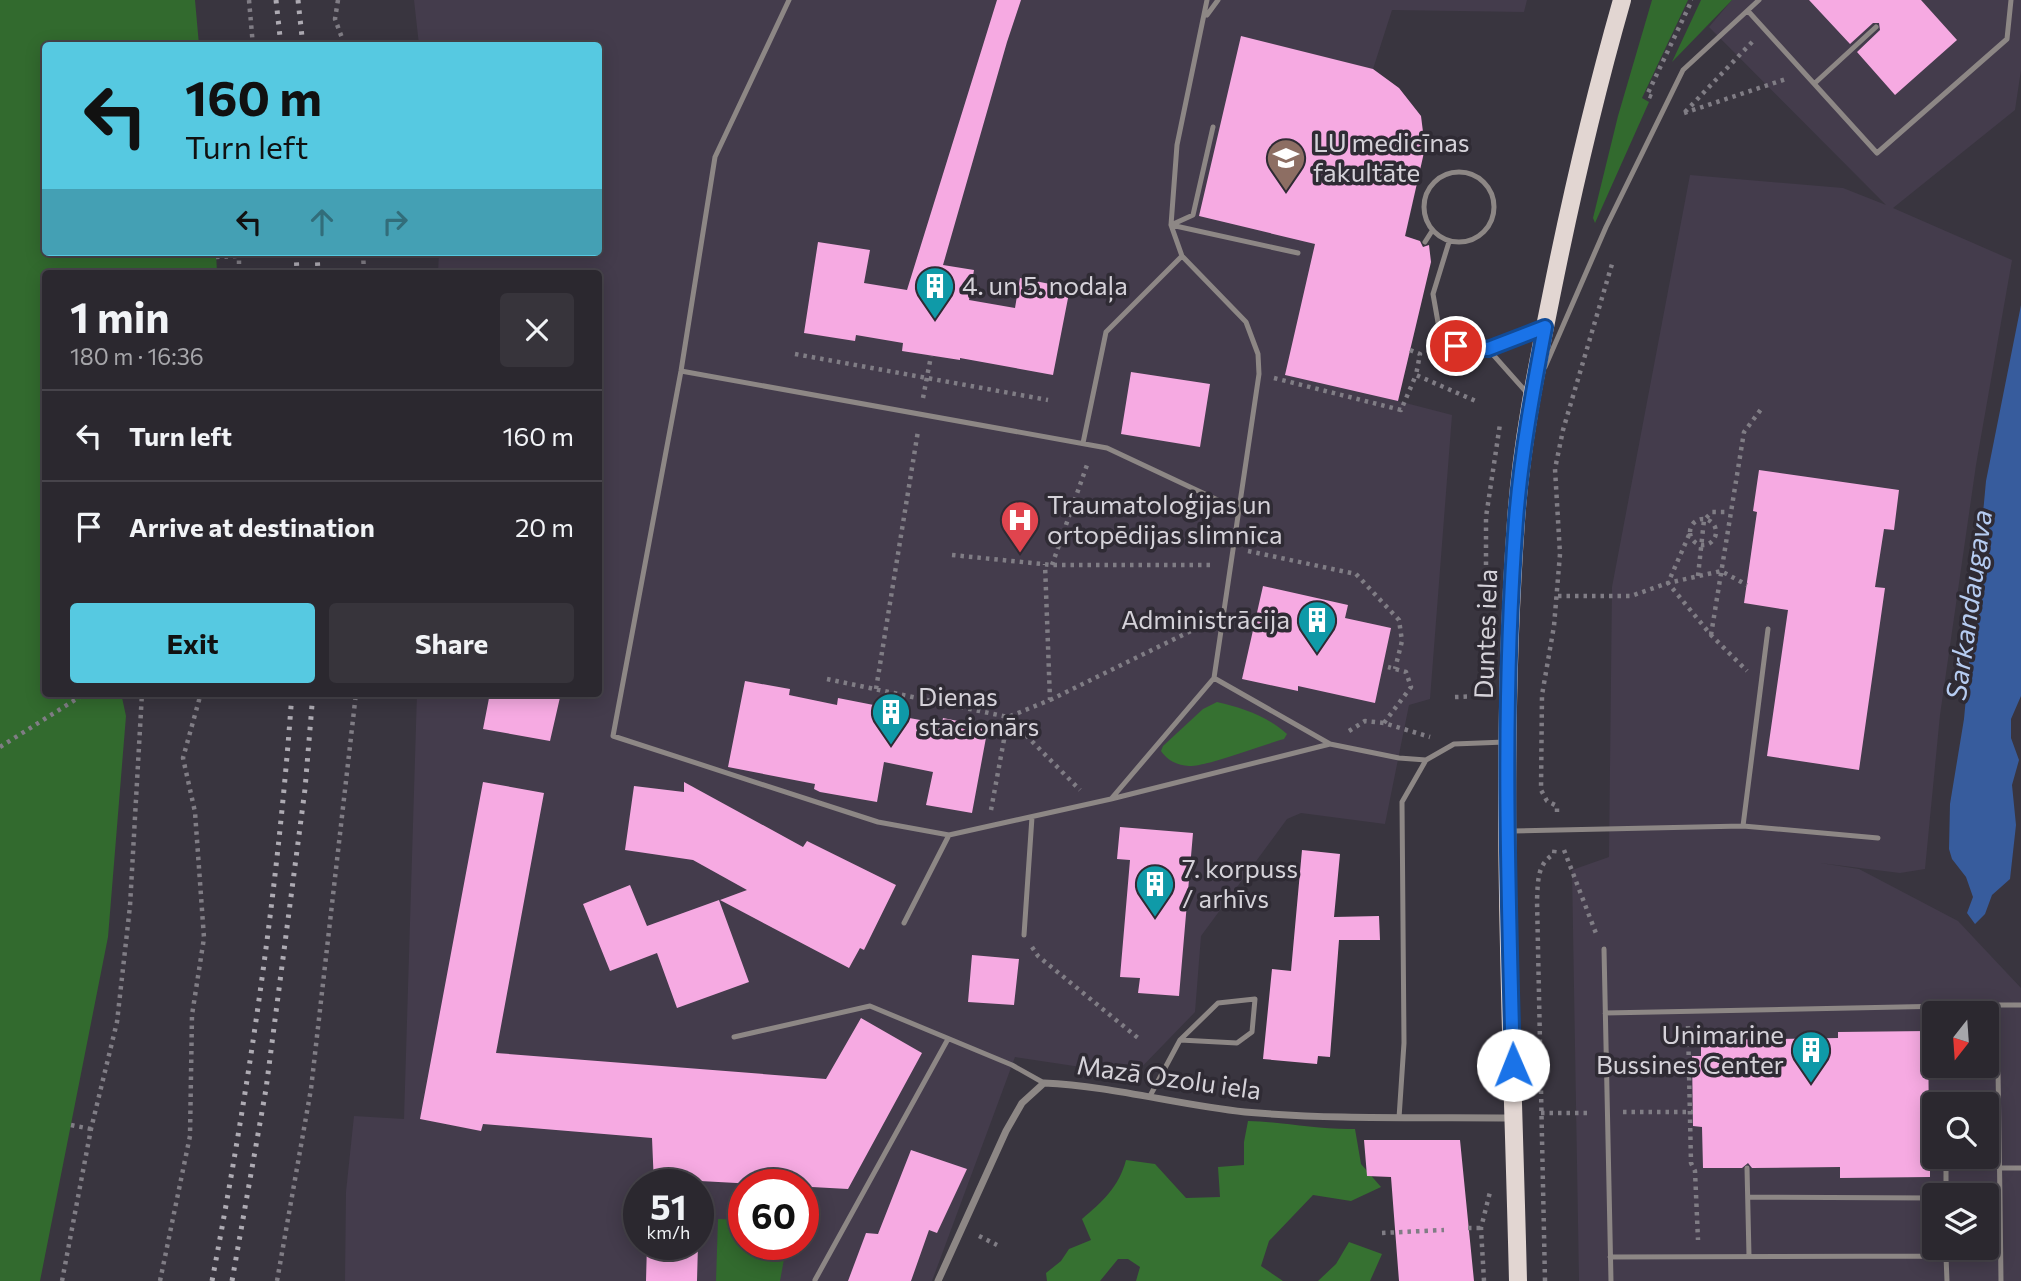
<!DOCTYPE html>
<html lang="en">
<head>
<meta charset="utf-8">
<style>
  body { margin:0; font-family:Commissioner,sans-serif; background:#37343b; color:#f1f3f6; height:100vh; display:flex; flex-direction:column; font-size:26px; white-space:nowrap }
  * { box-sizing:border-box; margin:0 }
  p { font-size:23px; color:#a6a6aa }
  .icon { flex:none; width:38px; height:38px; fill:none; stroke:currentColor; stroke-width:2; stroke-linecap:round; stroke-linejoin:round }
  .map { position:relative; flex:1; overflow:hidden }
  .drawer { position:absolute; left:42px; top:270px; width:560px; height:427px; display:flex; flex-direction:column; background:#2b282f; border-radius:7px; box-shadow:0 4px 18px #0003,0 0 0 2px #47444b }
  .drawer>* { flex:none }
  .top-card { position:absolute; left:42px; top:42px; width:560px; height:214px; border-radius:7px; box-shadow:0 4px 18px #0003,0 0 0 2px #47444b; background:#56c9e1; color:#111; overflow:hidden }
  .needle { width:46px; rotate:197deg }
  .fabs { position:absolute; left:1922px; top:1001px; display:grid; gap:14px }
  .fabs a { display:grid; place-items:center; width:77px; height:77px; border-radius:7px; background:#2b282f; box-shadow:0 4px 18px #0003,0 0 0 2px #47444b; font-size:35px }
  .speed { position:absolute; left:623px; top:1169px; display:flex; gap:14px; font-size:35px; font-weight:700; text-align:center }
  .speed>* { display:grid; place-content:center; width:91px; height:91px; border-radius:50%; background:#2b282f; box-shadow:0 4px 18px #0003,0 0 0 2px #47444b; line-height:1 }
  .speed small { font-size:18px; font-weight:400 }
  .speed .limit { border:10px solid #d22; background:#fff; color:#111 }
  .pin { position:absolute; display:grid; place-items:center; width:60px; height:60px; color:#fff; margin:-30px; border:4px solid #fff; border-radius:50%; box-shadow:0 2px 7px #0007 }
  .me { position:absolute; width:77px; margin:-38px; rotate:359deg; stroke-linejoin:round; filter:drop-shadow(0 0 5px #0008) }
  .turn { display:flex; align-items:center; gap:24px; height:147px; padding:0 28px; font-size:32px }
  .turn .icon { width:91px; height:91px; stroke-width:2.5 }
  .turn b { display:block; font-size:49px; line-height:60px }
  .lanes { display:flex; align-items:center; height:66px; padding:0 28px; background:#0003; justify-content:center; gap:35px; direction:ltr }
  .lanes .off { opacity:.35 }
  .round { display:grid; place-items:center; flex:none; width:74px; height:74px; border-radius:7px; background:#37343b }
  .overview { display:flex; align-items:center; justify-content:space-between; height:119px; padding:0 28px }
  h1 { font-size:42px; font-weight:700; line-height:52px }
  .cta { display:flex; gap:14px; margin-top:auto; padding:14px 28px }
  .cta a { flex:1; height:80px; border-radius:7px; background:#56c9e1; color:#111; font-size:28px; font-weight:700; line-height:80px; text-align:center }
  .cta a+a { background:#37343b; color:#f1f3f6 }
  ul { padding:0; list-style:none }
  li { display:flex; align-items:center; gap:21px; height:91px; padding:0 28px; border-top:2px solid #47444b }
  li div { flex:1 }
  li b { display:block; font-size:26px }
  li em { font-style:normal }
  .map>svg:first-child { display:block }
</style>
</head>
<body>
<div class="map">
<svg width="2021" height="1281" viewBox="0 0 2021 1281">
  <rect width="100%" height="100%" fill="#39353f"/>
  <path fill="#443c4c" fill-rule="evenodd" d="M 414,0 L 1527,0 L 1524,12 L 1392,10 L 1373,69 L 1399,88 L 1421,116 L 1425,148 L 1396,280 L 1386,287 L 1423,296 L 1398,401 L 1452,415 L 1430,699 L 1409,705 L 1385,824 L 1301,813 L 1287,819 L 1201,936 L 1195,1012 L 1134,1075 L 1015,1057 L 932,1281 L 345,1281 L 346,1192 L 354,1116 L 404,1119 L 417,693 L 598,693 L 598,273 L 438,273 L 439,252 L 598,252 L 598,46 L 419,45 ZM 639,1185 L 698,1185 L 698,1244 L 639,1244 ZM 744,1185 L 803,1185 L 803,1244 L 744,1244 Z
    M 1732,0 L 2021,0 L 2021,70 L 2015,110 L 1893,208 L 2012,260 L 1976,465 L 1940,715 L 1925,869 L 1900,873 L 1820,863 L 1859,869 L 1958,921 L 2021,988 L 2021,1281 L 1579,1281 L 1572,870 L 1609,857 L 1612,587 L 1690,175 L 1843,188 L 1886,205 L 1709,27 ZM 1934,1013 L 1986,1013 L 1986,1066 L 1934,1066 ZM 1934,1104 L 1986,1104 L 1986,1157 L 1934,1157 ZM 1934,1195 L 1986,1195 L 1986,1248 L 1934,1248 Z"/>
  <path fill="#326a2e" d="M 0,0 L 195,0 L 199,45 L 46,46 L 46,252 L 216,252 L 217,273 L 46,273 L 46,693 L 121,693 L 126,716 L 108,937 L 40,1281 L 0,1281 Z
    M 1652,0 L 1688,0 L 1642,98 L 1649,102 L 1595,223 L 1593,218 L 1618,116 Z
    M 1701,0 L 1732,0 L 1672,62 Z
    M 718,1219 L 744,1220 L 744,1244 L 781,1244 L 784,1259 L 780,1281 L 716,1281 Z"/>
  <path fill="#367131" d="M 1217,702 C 1243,708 1267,716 1287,734 L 1284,739 C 1265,744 1205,767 1189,766 C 1177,765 1168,761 1161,751 L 1163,746 L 1203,709 Z
    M 1248,1121 C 1284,1122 1319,1130 1355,1129 L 1361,1164 L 1381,1187 L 1351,1201 L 1313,1195 L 1269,1241 L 1261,1266 L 1283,1281 L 1136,1281 L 1140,1267 L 1128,1259 L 1118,1259 L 1100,1281 L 1047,1281 L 1046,1273 L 1061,1261 L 1069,1249 L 1091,1240 L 1082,1219 C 1102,1202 1119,1187 1126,1160 L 1155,1164 L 1186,1198 L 1220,1197 L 1218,1167 L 1244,1165 L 1244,1142 Z
    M 1349,1242 L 1382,1254 L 1370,1281 L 1318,1281 L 1336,1264 Z"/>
  <path fill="#375c9d" d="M 2021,305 L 2021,696 L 2011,719 L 2011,738 L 2019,760 L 2012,785 L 2016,825 L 2010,879 L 1992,895 L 1985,914 L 1975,924 L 1967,913 L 1973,897 L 1966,877 L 1952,859 L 1949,849 L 1950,804 L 1964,719 L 1986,481 Z"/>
  <path fill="#f6aae2" d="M 997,0 L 1021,0 L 1007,42 L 943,265 L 974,270 L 969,300 L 1015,308 L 1020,278 L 1070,288 L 1053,375 L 960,358 L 960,360 L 902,351 L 903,343 L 856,335 L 855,341 L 804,333 L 818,242 L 870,250 L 864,283 L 907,290 Z
    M 1809,0 L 1921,0 L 1957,40 L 1895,95 L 1857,52 L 1880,30 L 1879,23 L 1873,23 L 1850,44 Z
    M 1241,36 L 1373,69 L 1399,88 L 1421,116 L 1425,148 L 1405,236 L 1420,241 L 1423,247 L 1429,245 L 1431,262 L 1398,401 L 1285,375 L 1315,244 L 1199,216 Z
    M 1131,372 L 1210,384 L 1200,447 L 1121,434 Z
    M 1759,470 L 1899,490 L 1894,530 L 1884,529 L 1875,587 L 1885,588 L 1859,770 L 1767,756 L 1788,610 L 1744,603 L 1757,512 L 1753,511 Z
    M 1263,586 L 1348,605 L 1345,618 L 1391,628 L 1375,703 L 1298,686 L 1298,691 L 1242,679 Z
    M 745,681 L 790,689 L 789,695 L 837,705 L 838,698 L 894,709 L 893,715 L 942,724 L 943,718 L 988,727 L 972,813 L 926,805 L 933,772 L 884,762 L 877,802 L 820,792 L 814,789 L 815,784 L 728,767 Z
    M 490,693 L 561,693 L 550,741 L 483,729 Z
    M 483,782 L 544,793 L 496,1053 L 826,1079 L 861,1018 L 922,1053 L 848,1189 L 700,1181 L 700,1185 L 654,1185 L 652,1138 L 483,1124 L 481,1131 L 420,1119 Z
    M 684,782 L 803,847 L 807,841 L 896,885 L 864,950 L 860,948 L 849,968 L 720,900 L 747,890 L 693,860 L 625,850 L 634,786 L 684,792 Z
    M 1120,827 L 1193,833 L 1179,996 L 1138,993 L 1140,978 L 1120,977 L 1130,860 L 1117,859 Z
    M 1302,850 L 1340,854 L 1334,917 L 1379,916 L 1380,940 L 1339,940 L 1330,1057 L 1318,1056 L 1317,1064 L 1263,1059 L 1272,969 L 1291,971 Z
    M 630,885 L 647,926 L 719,900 L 749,982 L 677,1008 L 657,953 L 610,971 L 583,904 Z
    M 972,955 L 1019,959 L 1014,1005 L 968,1002 Z
    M 1928,1031 L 1929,1127 L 1924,1133 L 1930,1138 L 1930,1177 L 1840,1178 L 1840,1167 L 1752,1168 L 1748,1163 L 1742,1168 L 1703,1168 L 1702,1127 L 1693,1126 L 1692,1056 L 1701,1056 L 1701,1040 L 1838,1038 L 1838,1032 Z
    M 1364,1140 L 1460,1140 L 1474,1281 L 1399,1281 L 1391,1177 L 1367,1176 Z
    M 911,1150 L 967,1169 L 937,1233 L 929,1230 L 911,1281 L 848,1281 L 866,1233 L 878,1234 Z
    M 647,1244 L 698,1244 L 697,1281 L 646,1281 Z"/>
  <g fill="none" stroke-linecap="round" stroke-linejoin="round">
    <path stroke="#807d85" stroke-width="4.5" stroke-dasharray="3.5 5" stroke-linecap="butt" d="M 249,0 L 253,46
      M 338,0 L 335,19 L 345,46
      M 1652,97 L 1647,95 L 1692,0
      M 1685,112 L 1754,40
      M 1684,113 L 1786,79
      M 239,252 L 239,273
      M 363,252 L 364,273
      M 216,257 L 239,256
      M 1410,350 L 1420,354 L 1416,375
      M 795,354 L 1048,400
      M 1274,378 L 1401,410 L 1416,375 L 1478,402
      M 923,398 L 931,356
      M1690 532a13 13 0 1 1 26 0a13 13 0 1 1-26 0Z
      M 1689,535 L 1668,583 L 1711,635 L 1747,671
      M 1248,551 L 1356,574 L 1399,620 L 1402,641 L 1395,669
      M 952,555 L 1052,565 L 1213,565
      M 1052,565 L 1088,462
      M 1698,576 L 1704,520 L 1712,512 L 1729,512
      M 1486,582 L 1486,517 L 1500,424
      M 1558,596 L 1631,596 L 1668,583 L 1721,571 L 1747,585
      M 1711,635 L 1744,432 L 1762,408
      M 827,679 L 1008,717 L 1050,700 L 1045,564
      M 876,689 L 918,431
      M 1455,697 L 1485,696
      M 1050,700 L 1203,625
      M 1008,717 L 1080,790
      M 1384,723 L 1411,687 L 1406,672 L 1388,667
      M 1349,731 L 1365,721 L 1384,723 L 1430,737
      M 0,747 L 86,693
      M 991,810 L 1008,718
      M 1557,812 L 1557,806 L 1547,801 L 1541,790 L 1542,695 L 1554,626 L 1560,554 L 1555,469 L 1563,430 L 1612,264
      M 1564,850 L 1597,936
      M 1032,947 L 1038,956 L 1138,1038
      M 1688,1026 L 1691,1163 L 1695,1171 L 1698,1240
      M 1623,1112 L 1693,1112
      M 1541,1113 L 1589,1113
      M 71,1125 L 91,1129
      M 1468,1228 L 1481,1228
      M 1382,1233 L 1444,1230
      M 979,1236 L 997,1245
      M 62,1281 L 91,1129 L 117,1022 L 130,906 L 142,693
      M 160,1281 L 190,1136 L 192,1015 L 204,938 L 195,812 L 183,758 L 201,693
      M 277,1281 L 311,1089 L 356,693
      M 1484,1281 L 1481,1228 L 1490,1192
      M 1545,1281 L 1537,900 C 1538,881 1537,864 1554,854 L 1555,846"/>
    <path stroke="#8d8785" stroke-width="5" d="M 789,0 L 715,157 L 681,371 L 613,736 L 878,822 L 949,835
      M 1207,0 L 1177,145 L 1171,225 L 1182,256 L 1246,322 L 1258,354 L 1259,374 L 1214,678 L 1330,744
      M 1748,11 L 1877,153 L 2007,39 L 2011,0
      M 1207,15 L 1218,0
      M 1815,83 L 1876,27
      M1424 207a35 35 0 1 1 70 0a35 35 0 1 1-70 0Z
      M 1171,225 L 1298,253
      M 1171,225 L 1193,215 L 1213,127
      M 1425,242 L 1432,231
      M 1449,242 L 1433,294 L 1439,328 L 1456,346 L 1488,349
      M 1545,367 L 1606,227 L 1683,70 L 1759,0
      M 681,371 L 1107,448 L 1239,510
      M 1529,395 L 1488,349 L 1542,328
      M 1083,443 L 1106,332 L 1182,256
      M 1214,678 L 1111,799 L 1330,744 L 1399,758 L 1426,760
      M 1743,826 L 1768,629
      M 1512,831 L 1743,826 L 1878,838
      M 904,923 L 949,835 L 1111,799
      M 1024,935 L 1032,817
      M 1604,949 L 1611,1281
      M 1997,1005 L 2021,1005
      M 1605,1013 L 1997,1005 L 2000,1199
      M 734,1037 L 870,1006 L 1012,1065 L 1044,1083
      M 1150,1096 L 1180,1040 L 1237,1043 L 1252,1032 L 1255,999 L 1218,1003 L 1180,1040
      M 1399,1118 L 1404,1043 L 1402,802 L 1426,760 L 1454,744 L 1505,742
      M 1929,1132 L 1934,1135
      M 1946,1157 L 1946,1195
      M 1747,1168 L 1749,1256
      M 1999,1168 L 2021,1168
      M 1748,1197 L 1934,1198
      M 1986,1198 L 2000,1199 L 2001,1281
      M 1946,1256 L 1947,1281
      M 1610,1257 L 1946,1256 L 1946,1248
      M 815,1280 L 948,1039"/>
    <path stroke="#8d8785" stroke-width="7" d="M 938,1281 L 1006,1131 L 1022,1103 L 1044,1083 C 1112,1086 1178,1105 1245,1112 C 1334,1120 1424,1117 1513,1118"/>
    <path stroke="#e2d6d2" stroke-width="18" d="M 1518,1281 C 1512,1028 1498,774 1516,521 C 1521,446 1536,371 1551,297 C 1571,197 1594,98 1622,0"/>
    <path stroke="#aeabb3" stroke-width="5" stroke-dasharray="3.5 7" stroke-linecap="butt" d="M 276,0 L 281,46
      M 298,0 L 303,46
      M 296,252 L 297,273
      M 317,252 L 318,273
      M 212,1281 C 249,1087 278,890 292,693
      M 232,1281 L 266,1089 L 305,789 L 313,693"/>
  </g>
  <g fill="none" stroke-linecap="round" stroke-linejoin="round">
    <g stroke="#114b97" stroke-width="18">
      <path id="route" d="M 1456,346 L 1488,349 L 1545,327 C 1533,391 1521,455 1516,520 C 1502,701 1508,884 1513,1065"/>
    </g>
    <use href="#route" stroke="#1a73e8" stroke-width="12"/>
  </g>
  <defs>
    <g id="school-pin" transform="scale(2.0125)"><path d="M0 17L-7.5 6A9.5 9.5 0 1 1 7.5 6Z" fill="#8d6e63" stroke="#2f2b34"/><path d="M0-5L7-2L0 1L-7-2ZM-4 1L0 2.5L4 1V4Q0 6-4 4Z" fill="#fff"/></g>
    <g id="building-pin" transform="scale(2.0125)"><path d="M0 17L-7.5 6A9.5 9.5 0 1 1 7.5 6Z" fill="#0f9aa8" stroke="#2f2b34"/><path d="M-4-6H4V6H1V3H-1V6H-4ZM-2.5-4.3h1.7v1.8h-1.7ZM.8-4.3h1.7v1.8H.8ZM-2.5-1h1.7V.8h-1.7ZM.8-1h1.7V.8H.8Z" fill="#fff"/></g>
    <g id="hospital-pin" transform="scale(2.0125)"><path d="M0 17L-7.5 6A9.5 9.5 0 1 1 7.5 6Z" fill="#e0444e" stroke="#2f2b34"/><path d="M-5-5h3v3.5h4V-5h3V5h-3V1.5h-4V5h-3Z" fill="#fff"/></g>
  </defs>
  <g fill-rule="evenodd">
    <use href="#school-pin" x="1286" y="158"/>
    <use href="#building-pin" x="935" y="286"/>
    <use href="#hospital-pin" x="1020" y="520"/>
    <use href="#building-pin" x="1317" y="620"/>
    <use href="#building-pin" x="891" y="712"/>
    <use href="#building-pin" x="1155" y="884"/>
    <use href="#building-pin" x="1811" y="1050"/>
  </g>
  <g text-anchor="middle" stroke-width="7" stroke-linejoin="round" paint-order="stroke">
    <g font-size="26" fill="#d5d2d9" stroke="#2f2b34" text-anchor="start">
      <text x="1313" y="152">LU medicīnas<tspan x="1313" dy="30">fakultāte</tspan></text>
      <text x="962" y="295">4. un 5. nodaļa</text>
      <text x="1047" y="514">Traumatoloģijas un<tspan x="1047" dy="30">ortopēdijas slimnīca</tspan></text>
      <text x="1290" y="629" text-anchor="end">Administrācija</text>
      <text x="918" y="706">Dienas<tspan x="918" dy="30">stacionārs</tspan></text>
      <text x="1182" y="878">7. korpuss<tspan x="1182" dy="30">/ arhīvs</tspan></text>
      <text x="1784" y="1044" text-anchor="end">Unimarine<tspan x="1784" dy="30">Bussines Center</tspan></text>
    </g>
    <g font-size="26" fill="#d5d2d9" stroke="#2f2b34">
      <text transform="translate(1486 634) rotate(-88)" y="9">Duntes iela</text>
      <text transform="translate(1169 1078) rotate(8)" y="9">Mazā Ozolu iela</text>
    </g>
    <g font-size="28" font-style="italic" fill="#b6ccf1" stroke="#2f2b34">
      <text transform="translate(1969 605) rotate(-82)" y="10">Sarkandaugava</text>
    </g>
  </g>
</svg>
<div class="fabs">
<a><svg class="needle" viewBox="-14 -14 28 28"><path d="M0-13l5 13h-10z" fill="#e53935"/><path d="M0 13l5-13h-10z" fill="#a6a6aa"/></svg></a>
<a><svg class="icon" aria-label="search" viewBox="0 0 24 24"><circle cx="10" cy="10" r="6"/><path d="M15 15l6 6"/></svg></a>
<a><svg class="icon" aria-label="layers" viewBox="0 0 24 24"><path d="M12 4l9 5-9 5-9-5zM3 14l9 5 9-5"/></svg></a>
</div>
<div class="speed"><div>51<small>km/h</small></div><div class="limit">60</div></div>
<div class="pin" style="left:1456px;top:346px;background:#d93025"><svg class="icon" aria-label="arrive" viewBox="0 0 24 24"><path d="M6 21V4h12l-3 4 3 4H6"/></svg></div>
<svg class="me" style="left:1513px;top:1065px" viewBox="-20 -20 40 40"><circle r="19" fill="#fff"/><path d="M0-13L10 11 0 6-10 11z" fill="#1a73e8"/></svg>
<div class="top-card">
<div class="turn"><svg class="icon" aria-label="left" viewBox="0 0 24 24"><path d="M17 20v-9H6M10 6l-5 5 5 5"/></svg><div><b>160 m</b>Turn left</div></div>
<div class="lanes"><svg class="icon" aria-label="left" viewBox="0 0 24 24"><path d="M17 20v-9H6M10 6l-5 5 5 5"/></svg><svg class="icon off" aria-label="ahead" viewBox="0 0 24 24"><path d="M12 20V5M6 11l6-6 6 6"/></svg><svg class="icon off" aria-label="right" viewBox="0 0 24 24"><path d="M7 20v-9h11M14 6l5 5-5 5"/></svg></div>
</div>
<section class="drawer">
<div class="overview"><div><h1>1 min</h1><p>180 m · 16:36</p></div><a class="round"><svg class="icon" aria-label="close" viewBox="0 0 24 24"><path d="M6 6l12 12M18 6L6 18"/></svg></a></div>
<ul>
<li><svg class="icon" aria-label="left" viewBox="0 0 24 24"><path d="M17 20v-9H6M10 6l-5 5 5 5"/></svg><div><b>Turn left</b></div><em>160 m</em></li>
<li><svg class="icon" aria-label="arrive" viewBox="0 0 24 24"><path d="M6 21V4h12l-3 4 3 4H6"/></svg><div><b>Arrive at destination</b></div><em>20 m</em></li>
</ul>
<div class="cta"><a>Exit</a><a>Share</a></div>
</section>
</div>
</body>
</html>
